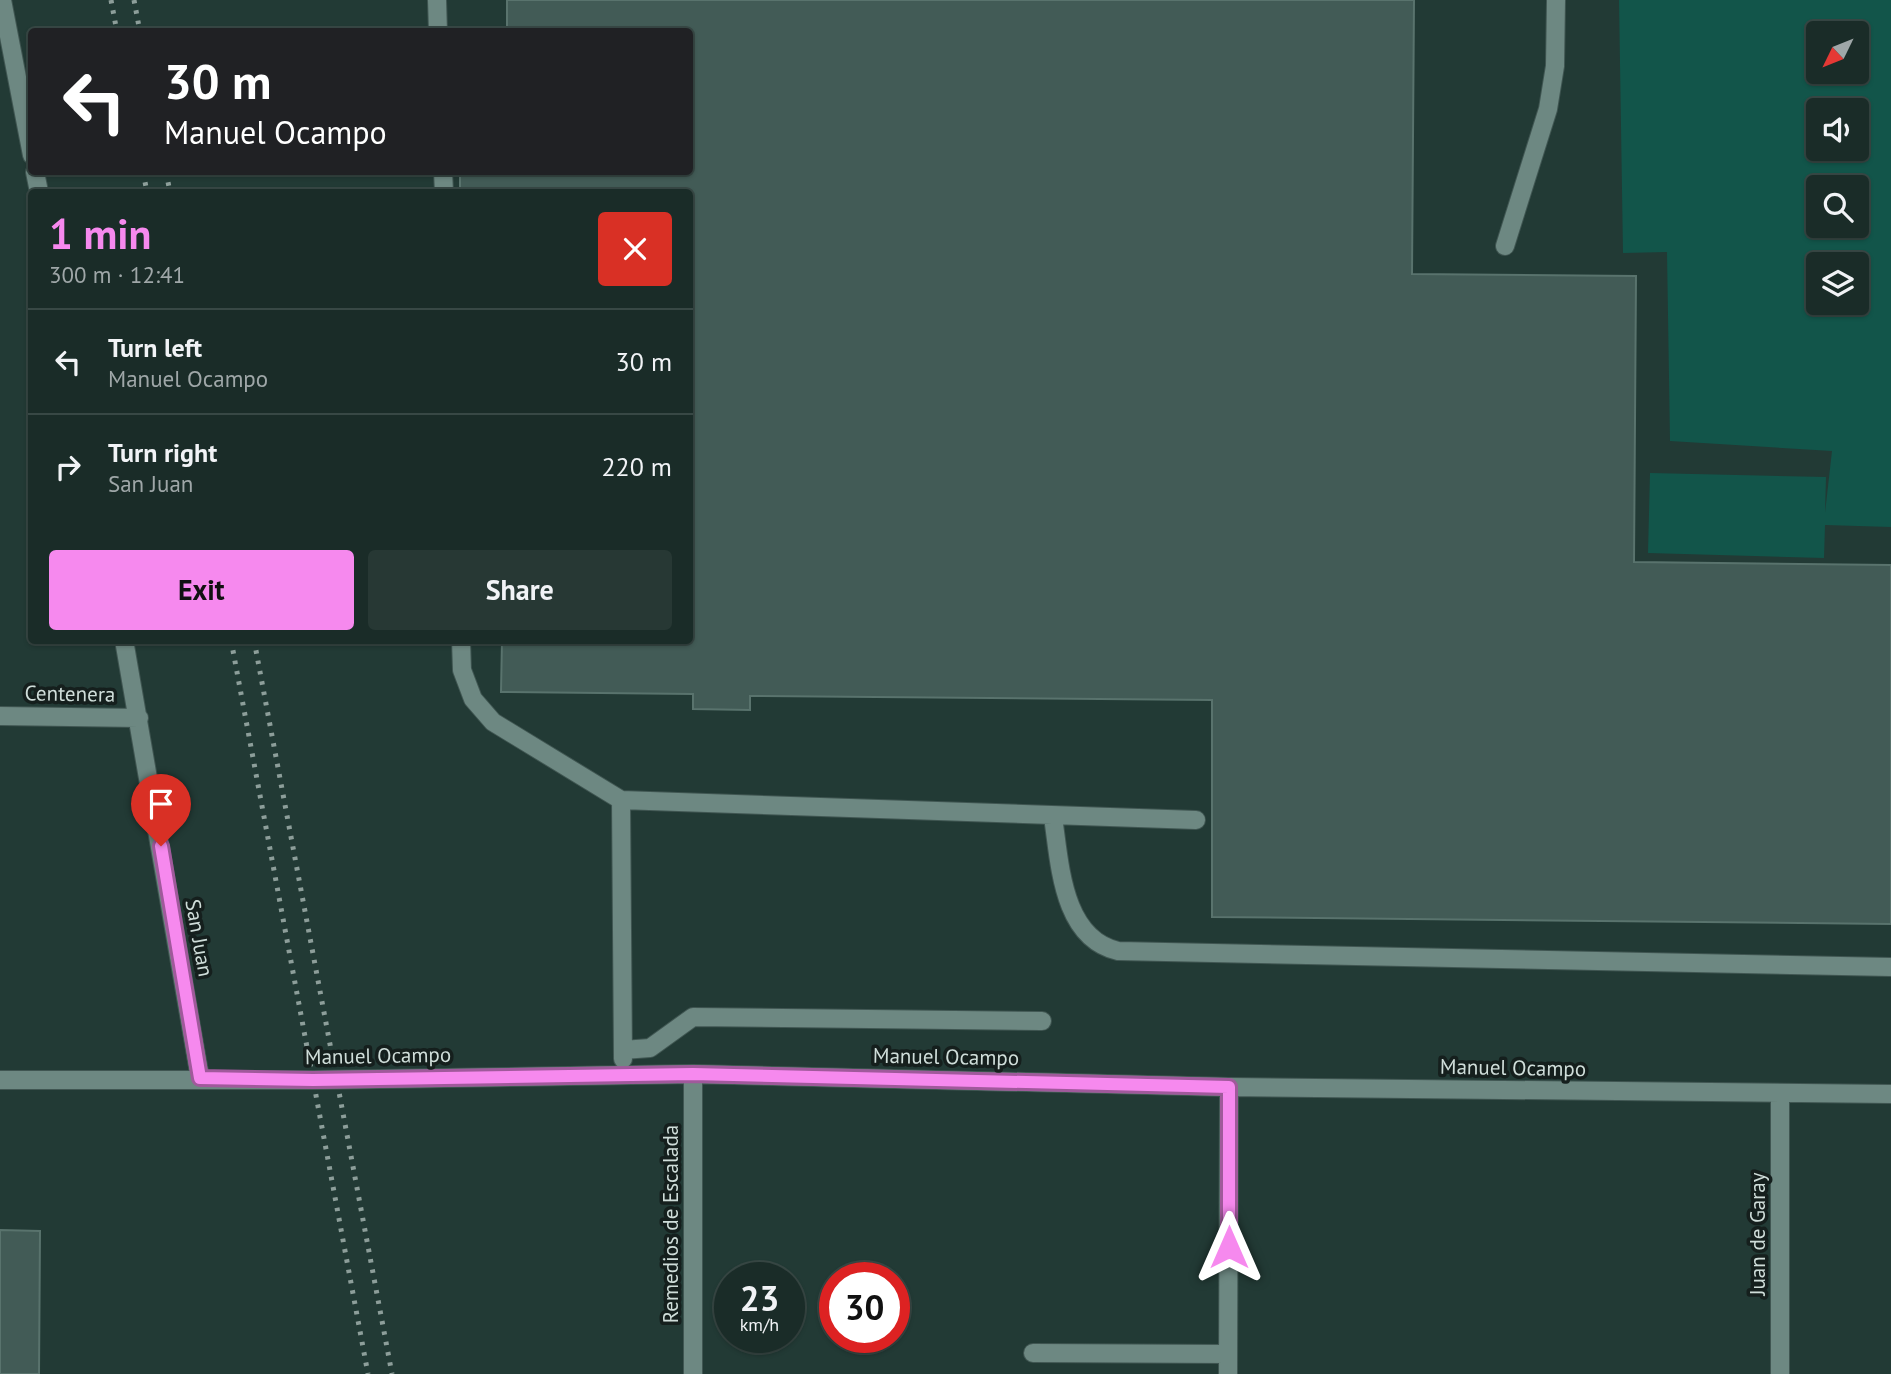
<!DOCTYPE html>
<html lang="en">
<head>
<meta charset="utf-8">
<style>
  body { margin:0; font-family:"PT Sans",sans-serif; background:#273834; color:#f1f3f6; height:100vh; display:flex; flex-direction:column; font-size:26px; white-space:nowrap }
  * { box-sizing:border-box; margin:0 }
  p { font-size:23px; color:#9fa7a8 }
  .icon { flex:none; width:38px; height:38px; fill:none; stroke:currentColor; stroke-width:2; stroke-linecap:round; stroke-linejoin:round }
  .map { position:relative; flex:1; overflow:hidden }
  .sheet { position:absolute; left:28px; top:189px; width:665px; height:455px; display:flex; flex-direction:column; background:#1a2c28; border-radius:7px; box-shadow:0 2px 5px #0004,0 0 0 2px #384845 }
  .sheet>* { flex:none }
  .hud { position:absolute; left:28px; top:28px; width:665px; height:147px; border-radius:7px; box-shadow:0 2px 5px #0004,0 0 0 2px #384845; background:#202124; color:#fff; overflow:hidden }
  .needle { width:46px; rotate:227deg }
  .buttons { position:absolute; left:1806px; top:21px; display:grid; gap:14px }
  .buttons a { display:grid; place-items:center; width:63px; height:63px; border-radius:7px; background:#1a2c28; box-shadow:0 2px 5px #0004,0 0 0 2px #384845; font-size:35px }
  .speed { position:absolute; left:714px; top:1262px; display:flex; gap:14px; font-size:35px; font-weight:700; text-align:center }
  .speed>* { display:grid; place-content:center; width:91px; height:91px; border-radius:50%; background:#1a2c28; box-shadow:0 2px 5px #0004,0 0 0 2px #384845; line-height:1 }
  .speed small { font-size:18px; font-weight:400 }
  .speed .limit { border:10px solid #d22; background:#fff; color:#111 }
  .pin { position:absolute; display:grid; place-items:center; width:60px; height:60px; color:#fff; margin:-72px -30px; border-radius:50% 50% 50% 0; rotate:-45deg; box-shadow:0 0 7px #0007 }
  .pin .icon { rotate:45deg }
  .me { position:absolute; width:77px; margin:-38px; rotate:0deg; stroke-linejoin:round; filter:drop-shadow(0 0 5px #0008) }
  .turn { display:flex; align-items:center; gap:24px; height:147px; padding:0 21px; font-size:32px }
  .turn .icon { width:91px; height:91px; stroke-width:2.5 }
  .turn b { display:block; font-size:49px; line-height:60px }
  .round { display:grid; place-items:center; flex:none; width:74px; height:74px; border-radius:7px; background:#273834 }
  .summary { display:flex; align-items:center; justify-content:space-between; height:119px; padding:0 21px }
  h1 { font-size:42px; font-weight:600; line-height:52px; color:#f689ee }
  .button { display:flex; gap:14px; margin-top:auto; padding:14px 21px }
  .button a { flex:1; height:80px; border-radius:7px; background:#f689ee; color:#111; font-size:28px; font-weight:600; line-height:80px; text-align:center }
  .button a+a { background:#273834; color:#f1f3f6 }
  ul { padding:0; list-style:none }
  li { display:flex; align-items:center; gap:21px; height:105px; padding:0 21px; border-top:2px solid #384845 }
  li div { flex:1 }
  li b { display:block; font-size:26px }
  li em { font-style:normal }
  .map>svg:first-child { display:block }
</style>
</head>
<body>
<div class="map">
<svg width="1891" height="1374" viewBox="0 0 1891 1374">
  <rect width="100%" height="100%" fill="#223a35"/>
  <path fill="#12554a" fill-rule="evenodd" d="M 1619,0 L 1891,0 L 1891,527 L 1825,525 L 1824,558 L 1648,553 L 1650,473 L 1826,477 L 1825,513 L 1832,451 L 1670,441 L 1667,252 L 1623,253 ZM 1818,33 L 1857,33 L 1857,72 L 1818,72 ZM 1818,110 L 1857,110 L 1857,149 L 1818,149 ZM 1818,187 L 1857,187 L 1857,226 L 1818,226 ZM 1818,264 L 1857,264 L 1857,303 L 1818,303 Z"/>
  <path fill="#425b56" stroke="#59736d" stroke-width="2" d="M 507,0 L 1414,0 L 1412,274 L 1636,276 L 1634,562 L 1891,565 L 1891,924 L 1212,917 L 1212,700 L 750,696 L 750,710 L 693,709 L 693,694 L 501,692 L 502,640 L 690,640 L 690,192 L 460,192 L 460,172 L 690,172 L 690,32 L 507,32 Z
    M 0,1230 L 40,1231 L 39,1374 L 0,1374 Z"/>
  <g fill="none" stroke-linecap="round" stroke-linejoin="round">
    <g stroke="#405652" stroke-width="20">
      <path id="minor" d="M 2,0 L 32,155
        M 437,0 L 438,32
        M 35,172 L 39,192
        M 443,172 L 444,192
        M 1505,246 L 1548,109 L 1555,66 L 1556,0
        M 124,640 L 200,1078
        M 461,640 L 462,670 L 473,699 L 493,722 L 621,800 L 1196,820
        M 0,716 L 139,718
        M 621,800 L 623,1059
        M 1053,817 C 1060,864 1062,938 1118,951 L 1891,967
        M 623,1050 L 650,1048 L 693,1017 L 1042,1021
        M 693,1074 L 693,1374
        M 0,1080 L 313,1080 L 693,1074 L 1229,1087 L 1891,1094
        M 1033,1353 L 1228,1354
        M 1228,1374 L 1229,1087
        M 1780,1374 L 1780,1094"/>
    </g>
    <use href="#minor" stroke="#6d8882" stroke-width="18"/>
    <path stroke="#8d9e9a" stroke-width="5" stroke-dasharray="3.5 7" stroke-linecap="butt" d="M 111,0 L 117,32
      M 134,0 L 140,32
      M 143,172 L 147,192
      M 166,172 L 170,192
      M 231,640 L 368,1374
      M 254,640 L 392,1374"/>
  </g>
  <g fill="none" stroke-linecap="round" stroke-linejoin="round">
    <g stroke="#a0599b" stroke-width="18">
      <path id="route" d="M 161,846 L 200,1078 L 313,1080 L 693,1074 L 1229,1087 L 1229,1247"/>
    </g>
    <use href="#route" stroke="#f689ee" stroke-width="12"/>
  </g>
  <g text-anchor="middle" stroke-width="7" stroke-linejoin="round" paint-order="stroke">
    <g font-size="21" fill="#cfddd9" stroke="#151f1d">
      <text transform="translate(70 694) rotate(1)" y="7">Centenera</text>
      <text transform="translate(199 938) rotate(80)" y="7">San Juan</text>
      <text transform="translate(378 1056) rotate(-1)" y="7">Manuel Ocampo</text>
      <text transform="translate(946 1057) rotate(1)" y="7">Manuel Ocampo</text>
      <text transform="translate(1513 1068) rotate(1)" y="7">Manuel Ocampo</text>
      <text transform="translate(671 1224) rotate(-90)" y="7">Remedios de Escalada</text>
      <text transform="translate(1758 1234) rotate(-90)" y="7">Juan de Garay</text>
    </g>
  </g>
</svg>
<div class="buttons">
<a><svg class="needle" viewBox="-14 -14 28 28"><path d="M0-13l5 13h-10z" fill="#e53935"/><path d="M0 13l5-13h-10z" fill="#9fa7a8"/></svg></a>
<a><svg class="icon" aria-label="sound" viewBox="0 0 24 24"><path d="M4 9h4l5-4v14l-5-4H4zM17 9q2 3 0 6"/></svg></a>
<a><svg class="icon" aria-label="search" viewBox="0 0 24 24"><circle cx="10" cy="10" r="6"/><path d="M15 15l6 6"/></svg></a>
<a><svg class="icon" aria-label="layers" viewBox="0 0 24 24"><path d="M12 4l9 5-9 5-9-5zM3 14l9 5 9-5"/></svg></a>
</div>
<div class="speed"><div>23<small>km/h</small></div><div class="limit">30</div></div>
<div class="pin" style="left:161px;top:846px;background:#d93025"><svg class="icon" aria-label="arrive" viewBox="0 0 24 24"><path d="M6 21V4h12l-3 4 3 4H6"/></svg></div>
<svg class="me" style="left:1229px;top:1247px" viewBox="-20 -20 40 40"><path d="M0-17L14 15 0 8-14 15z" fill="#f689ee" stroke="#fff" stroke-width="4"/></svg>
<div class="hud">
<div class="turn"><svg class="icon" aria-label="left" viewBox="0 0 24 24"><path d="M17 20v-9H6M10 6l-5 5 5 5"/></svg><div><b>30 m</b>Manuel Ocampo</div></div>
</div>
<section class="sheet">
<div class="summary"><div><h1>1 min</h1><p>300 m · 12:41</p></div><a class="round" style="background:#d93025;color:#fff"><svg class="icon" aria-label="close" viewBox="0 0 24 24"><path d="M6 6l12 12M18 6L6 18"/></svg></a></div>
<ul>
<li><svg class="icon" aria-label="left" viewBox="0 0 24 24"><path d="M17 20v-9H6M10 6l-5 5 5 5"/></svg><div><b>Turn left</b><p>Manuel Ocampo</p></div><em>30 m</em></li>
<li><svg class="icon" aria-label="right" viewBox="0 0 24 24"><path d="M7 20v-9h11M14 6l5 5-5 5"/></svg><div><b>Turn right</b><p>San Juan</p></div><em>220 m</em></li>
</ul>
<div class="button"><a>Exit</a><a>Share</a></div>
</section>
</div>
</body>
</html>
